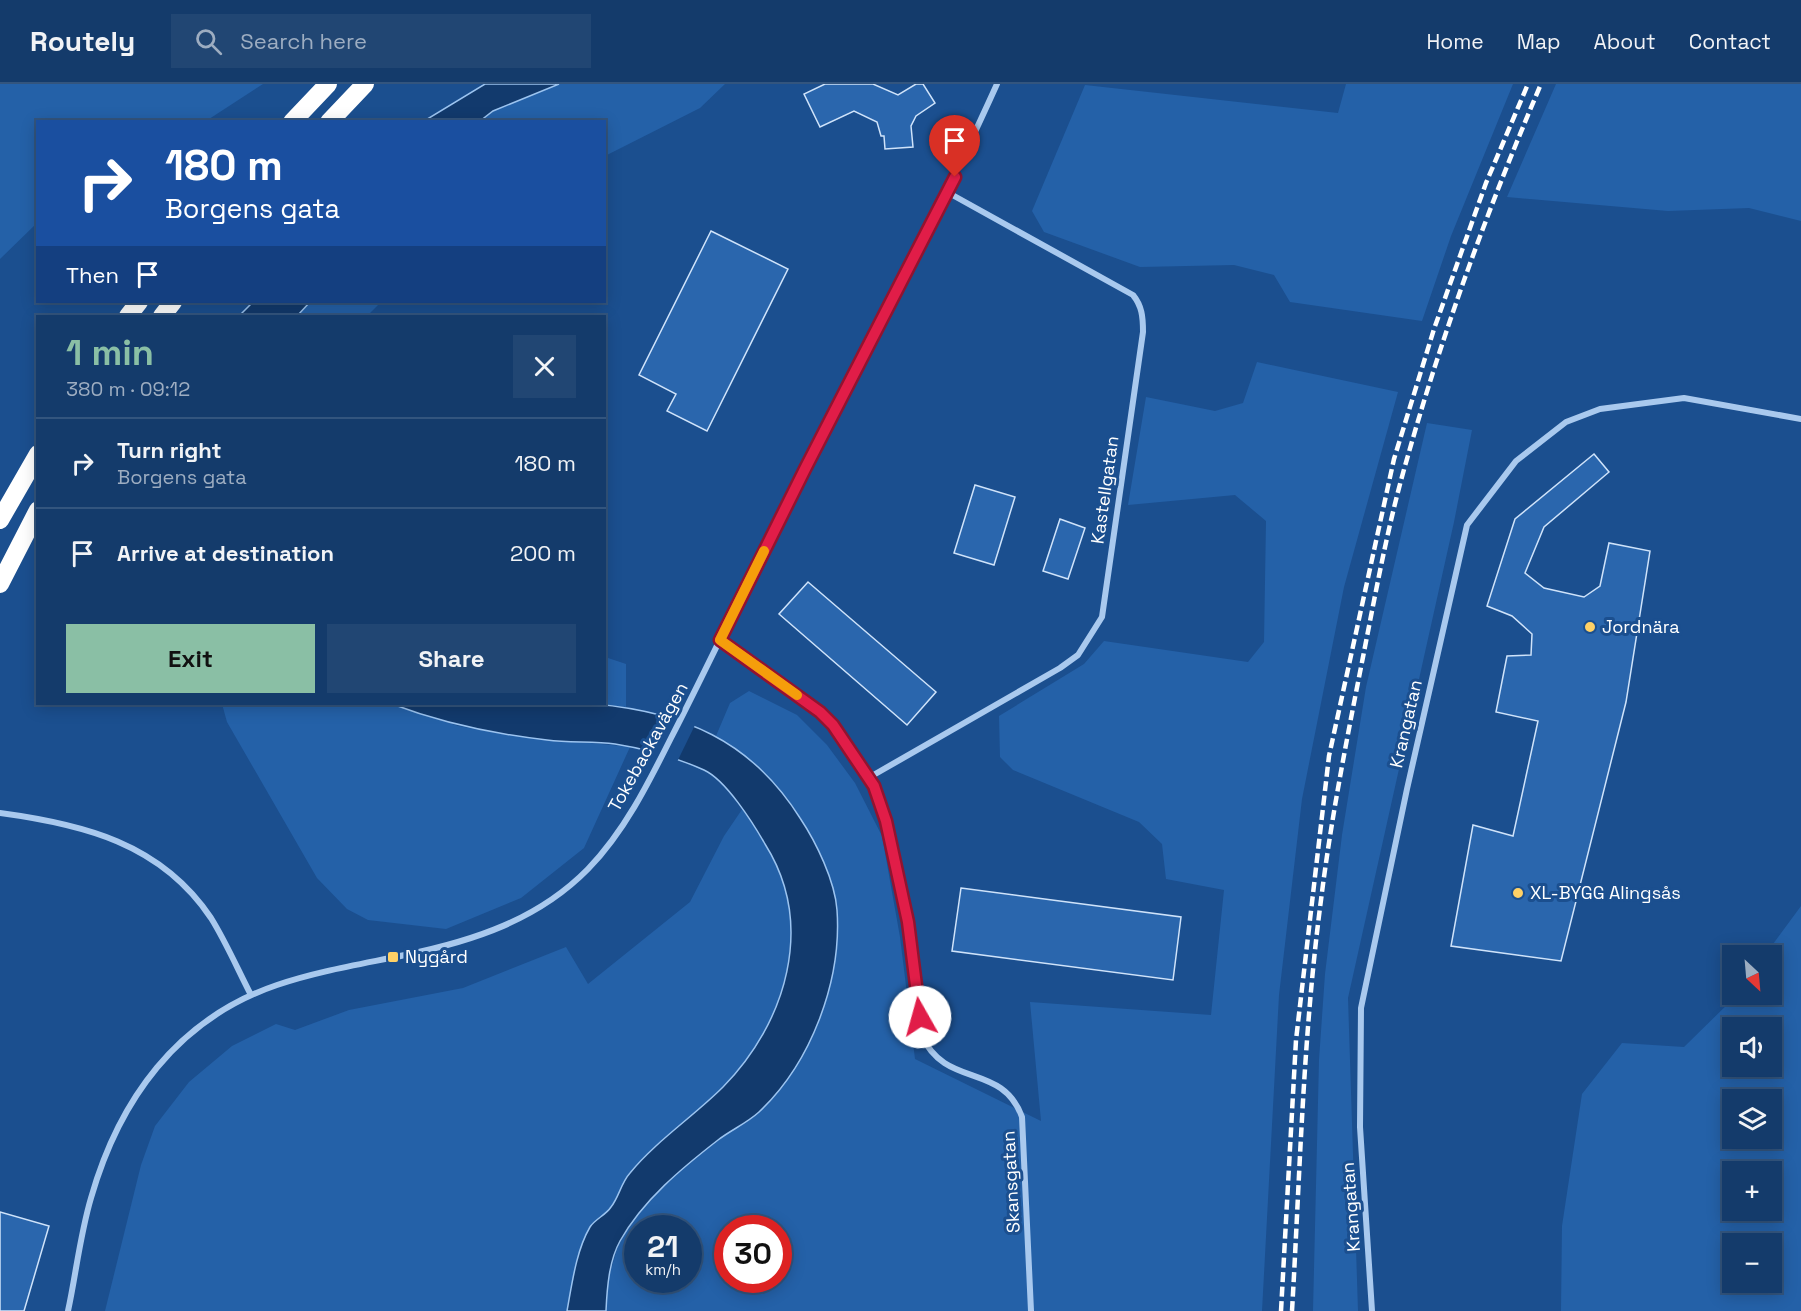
<!DOCTYPE html>
<html lang="en">
<head>
<meta charset="utf-8">
<style>
  body { margin:0; font-family:"Space Grotesk",sans-serif; background:#214673; color:#f1f3f6; height:100vh; display:flex; flex-direction:column; font-size:22px; white-space:nowrap }
  * { box-sizing:border-box; margin:0 }
  p { font-size:20px; color:#9dadc1 }
  .icon { flex:none; width:33px; height:33px; fill:none; stroke:currentColor; stroke-width:2; stroke-linecap:round; stroke-linejoin:round }
  .map { position:relative; flex:1; overflow:hidden }
  .panel { position:absolute; left:36px; top:231px; width:570px; height:390px; display:flex; flex-direction:column; background:#143b6b; border-radius:0px; box-shadow:0 3px 15px #0003,0 0 0 2px #33557e }
  .panel>* { flex:none }
  .banner { position:absolute; left:36px; top:36px; width:570px; height:183px; border-radius:0px; box-shadow:0 3px 15px #0003,0 0 0 2px #33557e; background:#1a4fa0; color:#fff; overflow:hidden }
  .needle { width:39px; rotate:154deg }
  .buttons { position:absolute; left:1722px; top:861px; display:grid; gap:12px }
  .buttons a { display:grid; place-items:center; width:60px; height:60px; border-radius:0px; background:#143b6b; box-shadow:0 3px 15px #0003,0 0 0 2px #33557e; font-size:30px }
  .speed { position:absolute; left:624px; top:1131px; display:flex; gap:12px; font-size:30px; font-weight:700; text-align:center }
  .speed>* { display:grid; place-content:center; width:78px; height:78px; border-radius:50%; background:#143b6b; box-shadow:0 3px 15px #0003,0 0 0 2px #33557e; line-height:1 }
  .speed small { font-size:15px; font-weight:400 }
  .speed .limit { border:9px solid #d22; background:#fff; color:#111 }
  .pin { position:absolute; display:grid; place-items:center; width:51px; height:51px; color:#fff; margin:-62px -26px; border-radius:50% 50% 50% 0; rotate:-45deg; box-shadow:0 0 6px #0007 }
  .pin .icon { rotate:45deg }
  .me { position:absolute; width:66px; margin:-33px; rotate:353deg; stroke-linejoin:round; filter:drop-shadow(0 0 4px #0008) }
  .turn { display:flex; align-items:center; gap:21px; height:126px; padding:0 30px; font-size:27px }
  .turn .icon { width:78px; height:78px; stroke-width:2.5 }
  .turn b { display:block; font-size:42px; line-height:51px }
  .then { display:flex; align-items:center; height:57px; padding:0 30px; background:#0003; gap:12px; font-size:22px }
  .round { display:grid; place-items:center; flex:none; width:63px; height:63px; border-radius:0px; background:#214673 }
  .summary { display:flex; align-items:center; justify-content:space-between; height:102px; padding:0 30px }
  h1 { font-size:36px; font-weight:700; line-height:45px; color:#8abfa5 }
  .cta { display:flex; gap:12px; margin-top:auto; padding:12px 30px }
  .cta a { flex:1; height:69px; border-radius:0px; background:#8abfa5; color:#111; font-size:24px; font-weight:700; line-height:69px; text-align:center }
  .cta a+a { background:#214673; color:#f1f3f6 }
  ul { padding:0; list-style:none }
  li { display:flex; align-items:center; gap:18px; height:90px; padding:0 30px; border-top:2px solid #33557e }
  li div { flex:1 }
  li b { display:block; font-size:22px }
  li em { font-style:normal }
  header { display:flex; align-items:center; gap:36px; box-sizing:border-box; height:84px; padding:0 30px; background:#143b6b; border-bottom:2px solid #33557e }
  header strong { font-size:28px }
  nav { display:flex; gap:33px; margin-inline-start:auto; font-size:21px }
  .search { width:420px; height:54px; background:#214673; display:flex; align-items:center; gap:15px; box-sizing:border-box; padding:0 21px; border-radius:0px; color:#9dadc1; font-size:22px }
  .map>svg:first-child { display:block }
</style>
</head>
<body>
<header>
<strong>Routely</strong>
<div class="search"><svg class="icon" aria-label="search" viewBox="0 0 24 24"><circle cx="10" cy="10" r="6"/><path d="M15 15l6 6"/></svg>Search here</div>
<nav><a>Home</a><a>Map</a><a>About</a><a>Contact</a></nav>
</header>
<div class="map">
<svg width="1801" height="1227" viewBox="0 0 1801 1227">
  <rect width="100%" height="100%" fill="#1b4f8f"/>
  <path fill="#2461a8" fill-rule="evenodd" d="M 0,0 L 263,0 L 206,37 L 38,38 L 37,139 L 0,175 Z
    M 559,0 L 725,0 L 700,24 L 605,72 L 604,38 L 480,38 L 493,27 Z
    M 1346,0 L 1513,0 L 1451,152 L 1422,237 L 1290,218 L 1274,191 L 1234,181 L 1140,183 L 1044,148 L 1032,127 L 1085,1 L 1338,29 Z
    M 1556,0 L 1801,0 L 1801,137 L 1749,124 L 1668,127 L 1507,113 Z
    M 310,218 L 381,218 L 367,232 L 297,232 Z
    M 1257,278 L 1398,308 L 1344,503 L 1302,715 L 1279,911 L 1262,1227 L 606,1227 L 607,1200 L 619,1158 L 640,1129 L 670,1095 L 719,1055 L 758,1029 L 799,977 L 821,931 L 831,891 L 823,778 L 788,715 L 755,680 L 716,652 L 730,619 L 749,607 L 797,631 L 827,661 L 855,699 L 882,752 L 900,853 L 915,975 L 1041,1037 L 1030,918 L 1211,931 L 1224,806 L 1166,795 L 1162,760 L 1139,738 L 1013,686 L 1000,673 L 999,632 L 1084,580 L 1104,557 L 1248,578 L 1264,558 L 1266,437 L 1235,411 L 1128,421 L 1146,313 L 1215,327 L 1243,319 ZM 638,1144 L 688,1144 L 688,1196 L 638,1196 ZM 728,1144 L 778,1144 L 778,1196 L 728,1196 Z
    M 1427,339 L 1472,346 L 1454,438 L 1348,914 L 1358,1227 L 1313,1227 L 1319,976 L 1325,890 L 1342,751 L 1366,603 Z
    M 605,573 L 626,580 L 626,623 L 595,620 L 604,620 Z
    M 222,620 L 392,620 L 458,642 L 502,650 L 630,663 L 584,764 L 521,814 L 446,845 L 368,836 L 347,825 L 317,794 L 227,638 Z
    M 743,724 L 773,771 L 785,801 L 792,837 L 788,883 L 773,934 L 752,969 L 723,1003 L 629,1089 L 611,1124 L 591,1142 L 578,1175 L 567,1227 L 105,1227 L 141,1081 L 155,1042 L 189,998 L 232,962 L 276,940 L 295,946 L 349,926 L 463,904 L 566,863 L 588,900 L 690,818 L 724,752 Z
    M 1801,822 L 1801,1227 L 1561,1227 L 1562,1142 L 1582,1010 L 1622,959 L 1684,963 L 1737,911 L 1772,910 L 1772,872 L 1765,871 ZM 1732,944 L 1772,944 L 1772,982 L 1732,982 ZM 1732,1016 L 1772,1016 L 1772,1054 L 1732,1054 ZM 1732,1088 L 1772,1088 L 1772,1126 L 1732,1126 ZM 1732,1160 L 1772,1160 L 1772,1198 L 1732,1198 Z"/>
  <path fill="#123a6d" stroke="#9cc4f0" stroke-width="1.5" d="M 485,0 L 559,0 L 493,27 L 480,37 L 424,37 Z
    M 253,218 L 310,218 L 297,232 L 239,232 Z
    M 392,620 L 595,620 C 683,628 751,656 800,734 C 816,758 835,797 837,826 C 842,897 811,979 759,1028 C 747,1039 731,1046 718,1056 C 682,1084 643,1116 620,1157 C 609,1177 607,1204 606,1227 L 567,1227 C 572,1200 576,1167 590,1143 C 595,1135 606,1131 611,1123 C 619,1113 621,1099 630,1089 C 655,1058 694,1032 723,1003 C 786,939 816,841 765,760 C 753,739 726,696 704,686 C 675,673 647,665 615,660 C 593,657 570,659 547,656 C 494,650 442,639 392,620 Z"/>
  <path fill="#1b4f8f" d="M 672,630 L 696,639 L 677,678 L 652,670 Z"/>
  <path fill="#2a66ad" stroke="#cfe3fa" stroke-width="1.5" d="M 825,0 L 873,0 L 898,11 L 916,0 L 923,0 L 935,19 L 916,32 L 911,42 L 913,63 L 885,65 L 884,52 L 881,52 L 877,38 L 854,27 L 820,43 L 804,10 Z
    M 711,147 L 788,185 L 707,347 L 667,327 L 676,310 L 639,291 Z
    M 1594,370 L 1609,388 L 1544,443 L 1525,489 L 1544,504 L 1584,513 L 1600,502 L 1609,459 L 1650,467 L 1626,618 L 1561,877 L 1451,862 L 1473,741 L 1513,752 L 1538,637 L 1496,628 L 1507,572 L 1531,571 L 1532,550 L 1512,532 L 1487,522 L 1515,435 Z
    M 975,401 L 1015,413 L 994,481 L 954,469 Z
    M 1060,435 L 1085,444 L 1068,495 L 1043,487 Z
    M 808,498 L 936,608 L 907,641 L 779,530 Z
    M 961,804 L 1181,833 L 1173,896 L 952,867 Z
    M 0,1128 L 49,1142 L 24,1227 L 0,1227 Z"/>
  <g fill="none" stroke-linecap="round" stroke-linejoin="round">
    <path stroke="#a9c9ee" stroke-width="6" d="M 720,556 L 820,628 L 833,641 L 870,693 L 886,737 L 908,839 L 922,952 C 946,1005 1002,978 1022,1033 L 1031,1227
      M 870,693 L 1060,584 L 1078,571 L 1102,533 L 1143,248 C 1143,233 1142,222 1133,211 L 947,108
      M 0,729 C 82,740 161,759 211,834 C 226,858 238,886 251,911
      M 68,1227 C 76,1190 80,1151 91,1114 C 119,1016 177,935 277,901 C 318,887 362,880 405,871 C 473,857 538,836 588,785 C 624,748 648,700 671,654 C 701,596 729,536 759,477 C 838,318 924,162 997,0
      M 1372,1227 L 1360,1043 L 1361,924 L 1407,705 L 1467,441 L 1516,377 L 1566,338 L 1600,325 L 1684,314 L 1801,335"/>
    <path stroke="#fff" stroke-width="18" d="M 292,38 L 328,0
      M 329,38 L 365,0
      M 128,232 L 139,218
      M 162,232 L 173,218
      M 0,436 L 38,370
      M 0,500 L 38,426"/>
    <path stroke="#fff" stroke-width="4.5" stroke-dasharray="10 4.5" stroke-linecap="butt" d="M 1281,1227 L 1296,956 L 1329,672 L 1394,375 L 1434,245 L 1486,99 L 1528,0
      M 1292,1227 C 1300,1090 1303,952 1321,816 C 1331,735 1347,654 1363,573 C 1376,507 1388,440 1407,375 C 1443,247 1489,122 1541,0"/>
  </g>
  <g fill="none" stroke-linecap="round" stroke-linejoin="round">
    <g stroke="#92132f" stroke-width="15">
      <path id="route" d="M 920,933 L 908,838 L 886,737 L 874,702 L 833,641 L 820,628 L 720,556 L 805,385 L 955,93"/>
    </g>
    <use href="#route" stroke="#e11d48" stroke-width="10"/>
    <path stroke="#f59e0b" stroke-width="10" d="M 764,467 L 720,556 L 797,611"/>
  </g>
  <g fill="#ffd166" stroke="#1b4f8f" stroke-width="2">
    <circle cx="1590" cy="543" r="6"/>
    <circle cx="1518" cy="809" r="6"/>
    <rect x="387" y="867" width="12" height="12" rx="3"/>
  </g>
  <g text-anchor="middle" stroke-width="6" stroke-linejoin="round" paint-order="stroke">
    <g font-size="18" fill="#fff" stroke="#1b4f8f">
      <text transform="translate(1105 406) rotate(-82)" y="6">Kastellgatan</text>
      <text transform="translate(1406 640) rotate(-77)" y="6">Krangatan</text>
      <text transform="translate(648 663) rotate(-61)" y="6">Tokebackavägen</text>
      <text transform="translate(1011 1098) rotate(-93)" y="6">Skansgatan</text>
      <text transform="translate(1351 1123) rotate(-94)" y="6">Krangatan</text>
    </g>
    <g font-size="18" fill="#fff" stroke="#1b4f8f" text-anchor="start">
      <text x="1602" y="549">Jordnära</text>
      <text x="1530" y="815">XL-BYGG Alingsås</text>
      <text x="405" y="879">Nygård</text>
    </g>
  </g>
</svg>
<div class="buttons">
<a><svg class="needle" viewBox="-14 -14 28 28"><path d="M0-13l5 13h-10z" fill="#e53935"/><path d="M0 13l5-13h-10z" fill="#9dadc1"/></svg></a>
<a><svg class="icon" aria-label="sound" viewBox="0 0 24 24"><path d="M4 9h4l5-4v14l-5-4H4zM17 9q2 3 0 6"/></svg></a>
<a><svg class="icon" aria-label="layers" viewBox="0 0 24 24"><path d="M12 4l9 5-9 5-9-5zM3 14l9 5 9-5"/></svg></a>
<a>+</a>
<a>−</a>
</div>
<div class="speed"><div>21<small>km/h</small></div><div class="limit">30</div></div>
<div class="pin" style="left:955px;top:93px;background:#d93025"><svg class="icon" aria-label="arrive" viewBox="0 0 24 24"><path d="M6 21V4h12l-3 4 3 4H6"/></svg></div>
<svg class="me" style="left:920px;top:933px" viewBox="-20 -20 40 40"><circle r="19" fill="#fff"/><path d="M0-13L10 11 0 6-10 11z" fill="#e11d48"/></svg>
<div class="banner">
<div class="turn"><svg class="icon" aria-label="right" viewBox="0 0 24 24"><path d="M7 20v-9h11M14 6l5 5-5 5"/></svg><div><b>180 m</b>Borgens gata</div></div>
<div class="then">Then<svg class="icon" aria-label="arrive" viewBox="0 0 24 24"><path d="M6 21V4h12l-3 4 3 4H6"/></svg></div>
</div>
<section class="panel">
<div class="summary"><div><h1>1 min</h1><p>380 m · 09:12</p></div><a class="round"><svg class="icon" aria-label="close" viewBox="0 0 24 24"><path d="M6 6l12 12M18 6L6 18"/></svg></a></div>
<ul>
<li><svg class="icon" aria-label="right" viewBox="0 0 24 24"><path d="M7 20v-9h11M14 6l5 5-5 5"/></svg><div><b>Turn right</b><p>Borgens gata</p></div><em>180 m</em></li>
<li><svg class="icon" aria-label="arrive" viewBox="0 0 24 24"><path d="M6 21V4h12l-3 4 3 4H6"/></svg><div><b>Arrive at destination</b></div><em>200 m</em></li>
</ul>
<div class="cta"><a>Exit</a><a>Share</a></div>
</section>
</div>
</body>
</html>
